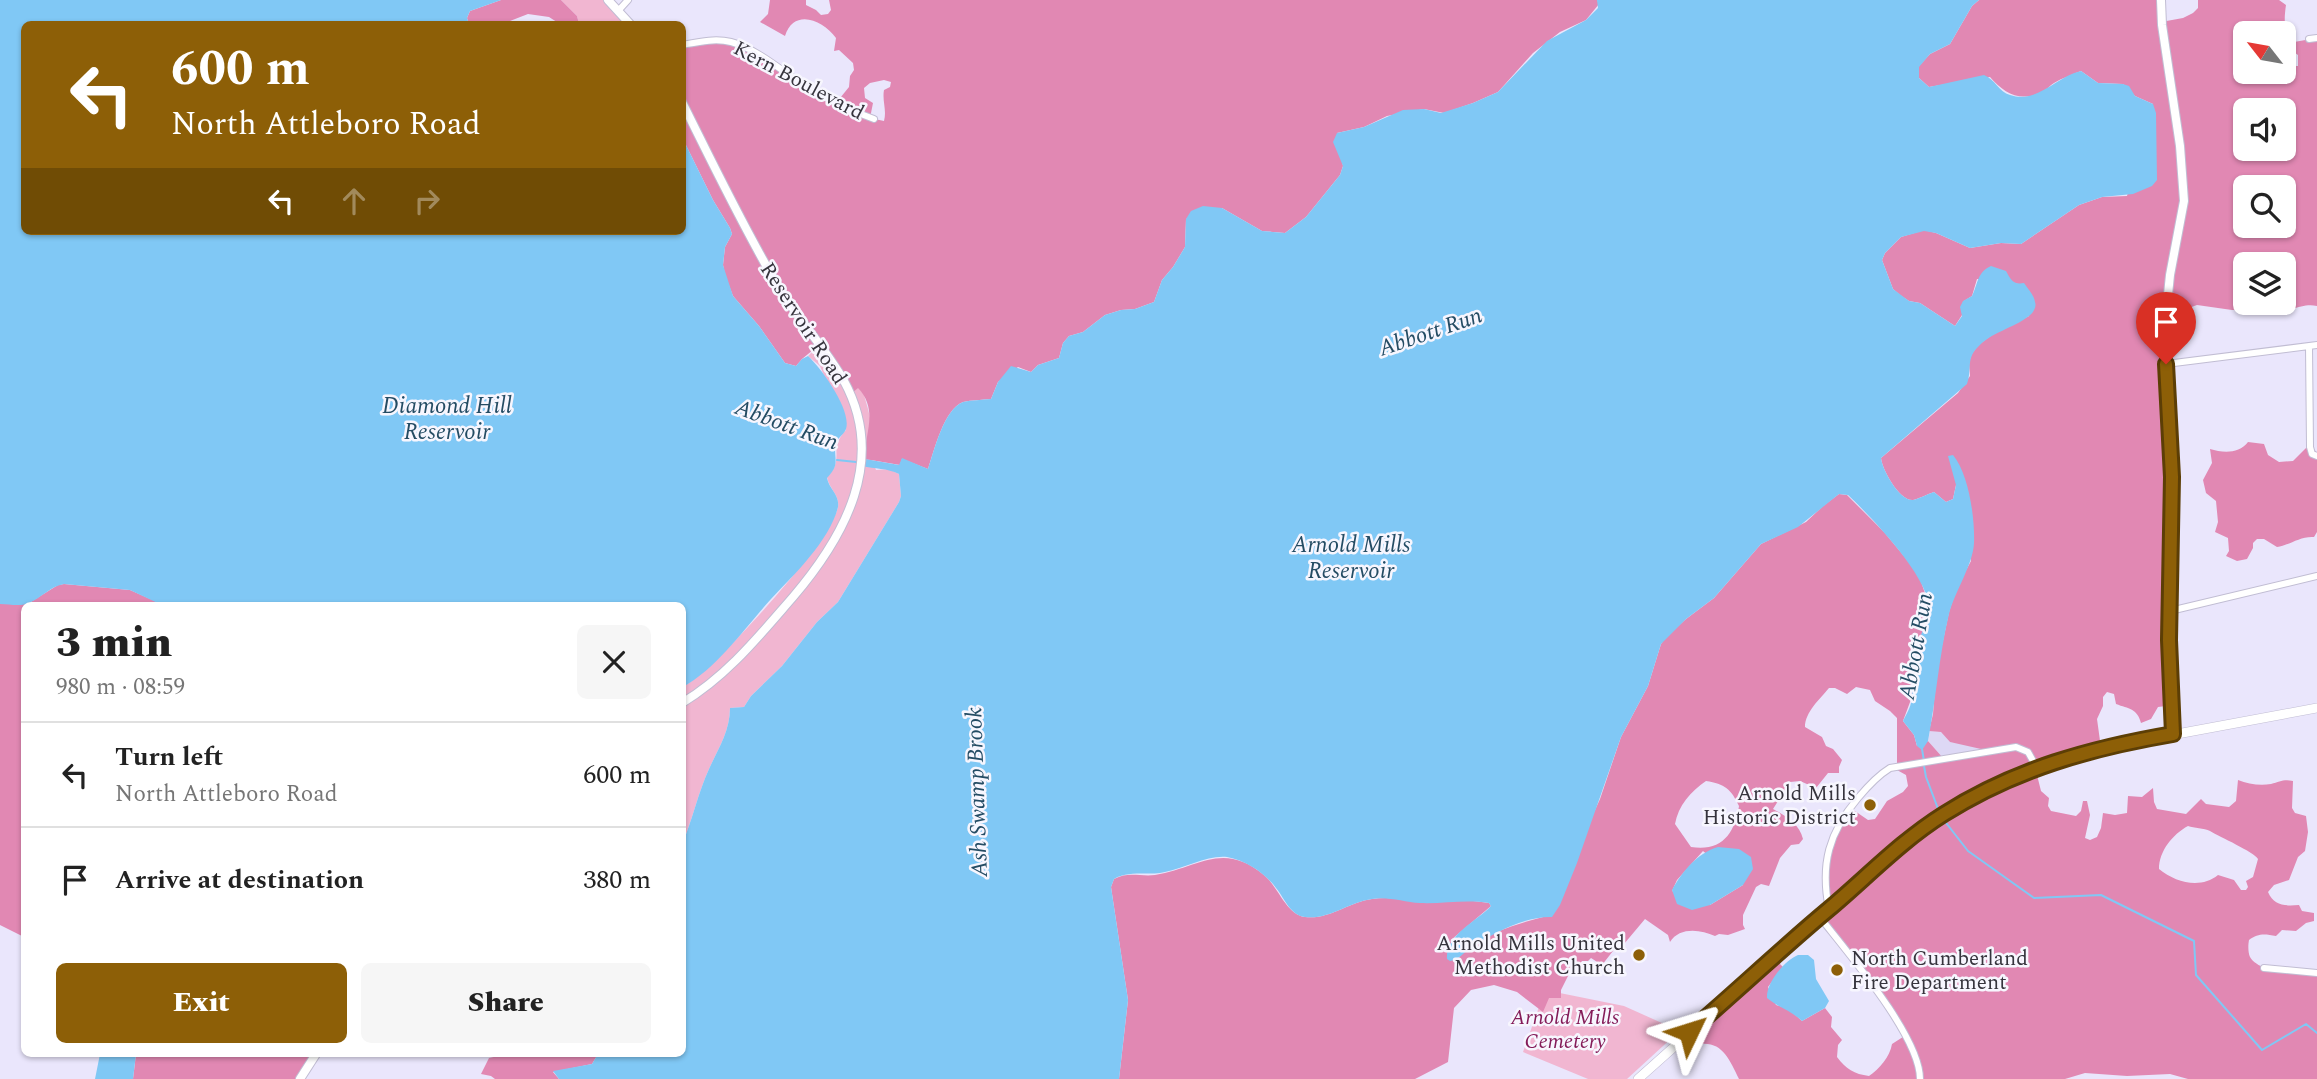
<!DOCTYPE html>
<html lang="en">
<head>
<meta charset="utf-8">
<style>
  body { margin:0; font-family:Spectral,serif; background:#f6f6f6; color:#222; height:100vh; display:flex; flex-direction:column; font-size:26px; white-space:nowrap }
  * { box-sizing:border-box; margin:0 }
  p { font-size:23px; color:#767676 }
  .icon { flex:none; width:38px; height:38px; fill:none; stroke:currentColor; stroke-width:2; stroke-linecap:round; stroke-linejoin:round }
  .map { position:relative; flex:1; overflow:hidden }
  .drawer { position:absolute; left:21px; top:602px; width:665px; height:455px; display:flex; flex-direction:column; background:#fff; border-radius:10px; box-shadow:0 2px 5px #0004 }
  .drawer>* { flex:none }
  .banner { position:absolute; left:21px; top:21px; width:665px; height:214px; border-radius:10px; box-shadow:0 2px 5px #0004; background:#8d5f07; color:#fff; overflow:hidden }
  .needle { width:46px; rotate:301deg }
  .buttons { position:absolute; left:2233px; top:21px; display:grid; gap:14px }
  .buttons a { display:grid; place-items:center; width:63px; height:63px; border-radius:10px; background:#fff; box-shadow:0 2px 5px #0004; font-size:35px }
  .pin { position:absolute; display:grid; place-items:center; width:60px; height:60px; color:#fff; margin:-72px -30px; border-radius:50% 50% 50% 0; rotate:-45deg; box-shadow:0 0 7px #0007 }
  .pin .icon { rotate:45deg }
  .me { position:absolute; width:77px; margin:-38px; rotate:49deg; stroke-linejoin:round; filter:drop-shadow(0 0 5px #0008) }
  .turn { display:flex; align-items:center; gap:24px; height:147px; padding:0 35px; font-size:32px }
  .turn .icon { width:91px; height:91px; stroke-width:2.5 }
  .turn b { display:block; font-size:49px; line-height:60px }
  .lanes { display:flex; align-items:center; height:66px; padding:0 35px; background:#0003; justify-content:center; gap:35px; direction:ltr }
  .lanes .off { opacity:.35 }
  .round { display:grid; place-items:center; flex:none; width:74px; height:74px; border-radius:10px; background:#f6f6f6 }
  .headline { display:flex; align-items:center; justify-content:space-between; height:119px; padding:0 35px }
  h1 { font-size:42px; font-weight:800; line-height:52px }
  .action { display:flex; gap:14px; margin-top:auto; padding:14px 35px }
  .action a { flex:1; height:80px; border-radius:10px; background:#8d5f07; color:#fff; font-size:28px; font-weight:800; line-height:80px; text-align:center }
  .action a+a { background:#f6f6f6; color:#222 }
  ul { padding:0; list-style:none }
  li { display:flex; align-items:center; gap:21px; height:105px; padding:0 35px; border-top:2px solid #e0e0e0 }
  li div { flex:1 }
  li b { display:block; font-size:26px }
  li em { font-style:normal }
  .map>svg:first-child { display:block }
</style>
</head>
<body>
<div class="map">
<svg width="2317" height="1079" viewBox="0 0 2317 1079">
  <rect width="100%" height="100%" fill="#eae6fc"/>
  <path fill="#ddd8f5" d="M 1930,731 L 1941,732 L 1950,742 L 1966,744 L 1992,751 L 1943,758 L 1928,741 Z"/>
  <path fill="#f1b6d1" d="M 561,0 L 607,0 L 630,24 L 579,24 L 577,16 Z
    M 819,345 L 851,394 L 858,387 L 864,395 L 868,409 L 871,422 L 866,444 L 876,470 L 889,469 L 899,474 L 901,496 L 899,502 L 838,602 L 817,622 L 782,666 L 751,696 L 744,707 L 730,708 C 730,731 718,749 709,769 C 698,793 693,818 683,842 L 683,687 C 715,669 830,542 838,507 C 840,495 829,489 827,477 C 846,458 827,450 846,430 L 820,366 L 808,356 Z
    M 1545,990 L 1624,1006 L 1673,1028 L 1675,1035 L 1627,1079 L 1588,1079 L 1523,1052 Z"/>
  <path fill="#e188b3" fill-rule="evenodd" d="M 501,0 L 561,0 L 577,16 L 579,24 L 560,24 L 549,17 L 528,14 L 502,24 L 469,24 L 467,18 L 470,11 Z
    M 770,0 L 806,0 L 806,5 L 816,10 L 821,15 L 828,14 L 831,10 L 829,0 L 1597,0 L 1599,4 L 1586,20 L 1560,32 L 1533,53 L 1498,92 L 1473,103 L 1444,113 L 1424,109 L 1387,116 L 1364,127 L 1337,133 L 1343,166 L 1340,175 L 1306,217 L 1285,233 L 1262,231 L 1222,208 L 1186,219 L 1185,247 L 1173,267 L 1162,280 L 1154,302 L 1135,309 L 1121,310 L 1105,315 L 1083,332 L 1069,336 L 1063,343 L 1059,358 L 1038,365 L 1031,372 L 1018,367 L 998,382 L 991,399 C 982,400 972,400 963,402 C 944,409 934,451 928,469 L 902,459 L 900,465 L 865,459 C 863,437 880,411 858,388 L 851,394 L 819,345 L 802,359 L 796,366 L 785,363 L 759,326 L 733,296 L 725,275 L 723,265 L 725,247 L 732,234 L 730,228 L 713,200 L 683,139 L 682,48 L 716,41 L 738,45 L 836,103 L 849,87 L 850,76 L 854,70 L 853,63 L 839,50 L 834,51 L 836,38 C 823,20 794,8 785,36 L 760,22 L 768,14 ZM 884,80 L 891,82 L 890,87 L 884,90 C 882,101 887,110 884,121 L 870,118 L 873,103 L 865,98 L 864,88 L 870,83 Z
    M 1979,0 L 2159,0 L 2161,22 L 2183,18 L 2193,13 L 2198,8 L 2198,0 L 2279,0 L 2286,5 C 2284,19 2283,33 2294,42 L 2317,38 L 2317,306 C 2307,304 2301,307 2291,309 C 2284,310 2279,306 2272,307 L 2268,303 L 2284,303 L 2284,264 L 2245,264 L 2245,303 L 2249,303 L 2247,309 L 2232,310 L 2197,305 L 2186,309 L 2184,319 L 2168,319 L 2172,551 L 2174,574 L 2172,608 L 2174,705 L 2158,707 L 2151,719 L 2141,723 C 2137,708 2129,709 2116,704 L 2114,694 L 2107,692 L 2103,697 L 2103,706 L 2097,719 L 2101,748 L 2036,771 L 2041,791 L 2049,798 L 2048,806 L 2051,811 L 2076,816 L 2081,811 L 2083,801 L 2087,801 L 2090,815 L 2085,838 L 2090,840 L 2097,837 L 2101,828 L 2103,813 L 2115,815 L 2127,813 L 2128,796 L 2142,797 L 2153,788 L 2154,802 L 2157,809 L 2186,814 L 2201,799 L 2206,804 L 2229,807 L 2236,801 L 2238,780 C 2248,784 2260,786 2271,784 C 2280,782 2283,779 2293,781 L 2292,808 L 2295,813 L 2306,816 L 2308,832 L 2305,851 L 2298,857 L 2289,880 L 2274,885 L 2268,892 C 2274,906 2285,906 2299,905 L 2302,911 L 2314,913 L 2314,921 L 2306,923 L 2296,931 L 2282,930 L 2276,936 C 2265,934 2258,933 2249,940 C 2248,945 2248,953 2250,957 C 2261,975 2299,971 2317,973 L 2317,1079 L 2188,1079 L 2170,1074 L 2127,1076 L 2085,1073 L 2065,1079 L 1739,1079 C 1728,1056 1720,1037 1691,1046 L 1684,1040 L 1785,952 L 1780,964 L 1783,967 L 1768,987 L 1776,1005 L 1789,1009 L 1802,1021 L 1825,1008 L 1832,1017 L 1831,1027 L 1842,1040 L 1838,1045 L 1837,1057 C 1846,1069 1854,1074 1869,1076 C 1879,1069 1890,1057 1892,1044 L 1906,1035 L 1897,1020 L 1819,920 L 1830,909 L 1824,877 L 1831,844 L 1852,809 L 1868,820 L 1875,819 L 1887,801 L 1903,792 L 1908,786 L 1906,775 L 1897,770 L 1897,718 L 1890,711 L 1875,701 L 1870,690 L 1856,687 L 1847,694 L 1835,688 L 1829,688 C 1820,699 1805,712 1805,727 L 1822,737 L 1826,746 L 1833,749 L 1842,760 L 1839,767 L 1839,773 L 1828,773 L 1816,788 L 1800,781 L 1790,782 L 1773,809 C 1786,816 1799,823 1803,839 L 1799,844 L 1791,845 L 1780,858 L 1769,886 L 1761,884 L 1756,887 L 1743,915 L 1743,925 L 1745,929 L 1728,935 L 1719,934 L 1715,936 C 1700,929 1679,927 1670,942 L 1668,935 L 1645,919 L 1624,944 L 1620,942 L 1602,965 L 1591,958 L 1588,961 L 1582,961 L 1574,974 L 1569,974 L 1561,990 L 1561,998 L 1549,998 L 1543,1012 L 1517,992 L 1494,985 L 1471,990 L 1454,1008 L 1448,1062 L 1415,1079 L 1119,1079 L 1128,1000 L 1111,887 L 1114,879 C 1129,871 1140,877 1155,875 C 1199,868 1223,840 1265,876 C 1279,888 1286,914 1305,917 C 1329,920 1349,902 1372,899 C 1385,897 1400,899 1414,899 C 1439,900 1465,899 1489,903 L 1491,906 L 1451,940 L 1457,959 C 1480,934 1516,924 1547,916 L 1600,799 L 1621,737 L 1648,686 L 1661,644 L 1666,637 L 1686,619 L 1714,598 L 1761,544 L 1806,522 L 1823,506 L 1839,494 L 1847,495 L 1884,532 L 1918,573 L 1926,596 L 1929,610 L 1909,677 L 1913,694 L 1903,721 L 1914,735 L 1917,746 L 1928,741 L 1943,758 L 1990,751 L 1950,742 L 1941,732 L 1929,731 L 1933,714 L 1936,674 L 1949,612 L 1957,587 L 1971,561 L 1956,485 L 1953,499 L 1946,502 L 1934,492 C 1927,494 1919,499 1913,500 C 1899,501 1882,469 1881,458 L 1958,393 L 1970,376 C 1970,371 1968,364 1970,359 C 1975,339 2012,325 2029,316 L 2018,284 L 2011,282 L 1977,279 L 1972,296 L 1964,301 L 1962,315 L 1955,326 L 1920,303 L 1909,301 L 1900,295 L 1893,289 L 1882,260 L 1885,253 L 1901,237 L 1924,230 L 1936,233 L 1970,248 L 2001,243 L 2021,244 L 2079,205 L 2102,197 L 2127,196 L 2153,104 L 2135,96 L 2123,84 L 2098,83 L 2081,71 C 2072,75 2062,78 2054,83 C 2049,86 2046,91 2040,93 C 2019,102 2004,93 1990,77 L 1929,87 L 1919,78 L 1918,67 L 1930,54 L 1950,44 L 1972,6 ZM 2251,26 L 2266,33 L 2284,33 L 2284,45 L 2298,55 L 2298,66 L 2284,66 L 2284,72 L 2271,72 L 2265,81 L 2249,79 L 2249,72 L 2245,72 L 2245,54 L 2241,36 ZM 2245,110 L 2284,110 L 2284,149 L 2245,149 ZM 2245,187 L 2284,187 L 2284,226 L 2245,226 ZM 1706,781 C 1725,784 1731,789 1739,806 C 1735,833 1722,852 1691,847 L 1675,824 C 1678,806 1691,791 1706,781 ZM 2188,826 C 2194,828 2204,828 2210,831 C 2220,837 2254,852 2258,859 L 2253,877 L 2246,881 L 2248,887 L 2246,890 L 2241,890 L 2234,880 L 2218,875 C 2201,889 2176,883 2159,869 C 2159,851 2173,834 2188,826 ZM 1703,851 L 1743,885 L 1710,905 L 1672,891 L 1677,880 Z
    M 2248,442 L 2264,444 L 2268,455 L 2279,462 L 2293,461 L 2310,444 L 2317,453 L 2317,532 L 2314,537 C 2300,536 2290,545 2277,547 L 2264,539 L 2257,539 L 2253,543 L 2253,548 L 2247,559 L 2237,561 L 2226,556 L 2229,551 L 2228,538 L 2215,532 L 2218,522 L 2216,501 L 2206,493 L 2203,480 L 2212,463 L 2210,449 C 2223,453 2239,454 2248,442 Z
    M 64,584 L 130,590 L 164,605 L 24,606 L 24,937 L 0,925 L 0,604 L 29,603 L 58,585 Z
    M 136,1054 L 315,1054 L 299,1079 L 133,1079 Z
    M 507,1054 L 598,1054 L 592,1064 L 553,1072 L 559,1079 L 495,1079 L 491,1076 L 481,1074 L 489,1058 Z"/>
  <path fill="#80c8f5" d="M 0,0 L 501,0 L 470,11 L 467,18 L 469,24 L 24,24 L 24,231 L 682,231 L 683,139 L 713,200 L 730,228 L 732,234 L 725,247 L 723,265 L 733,296 L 759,326 L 785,363 L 796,366 L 802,359 L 808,356 C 821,368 852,410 846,429 C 844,435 835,439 835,447 C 835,463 839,465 827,478 C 829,489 840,495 838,507 C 830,540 794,575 771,599 C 745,628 717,668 683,687 L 682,606 L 164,606 L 130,590 L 64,584 C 51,586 41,598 29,603 C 19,607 10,604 0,604 Z
    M 1597,0 L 1979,0 L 1972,6 L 1950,44 L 1930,54 L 1919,67 L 1919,78 L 1929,87 L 1984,75 C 1995,79 1999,92 2010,95 C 2038,104 2055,77 2081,71 L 2098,83 L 2123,84 L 2129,86 L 2135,96 L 2153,104 L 2156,113 L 2157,180 L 2152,186 L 2133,194 L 2102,197 L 2079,205 L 2021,244 L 2001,243 L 1970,248 L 1936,233 L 1924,231 L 1901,237 L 1885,253 L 1882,260 L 1893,289 L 1909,301 L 1920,303 L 1955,326 L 1962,316 L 1960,307 L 1963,301 L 1972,296 C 1978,284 1977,272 1991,266 L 2006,271 C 2011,280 2013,285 2024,283 C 2028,289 2034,295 2035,302 C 2037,307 2033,313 2029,316 C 2012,329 1991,332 1977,348 C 1966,359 1972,371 1967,384 L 1881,458 C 1882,469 1899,501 1913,500 C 1919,499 1927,494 1934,492 L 1946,502 L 1953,499 L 1956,485 L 1948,456 L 1953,455 C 1969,474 1975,519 1974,543 C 1973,565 1955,591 1949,614 C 1939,656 1936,699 1928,741 L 1922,750 L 1917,746 L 1914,735 L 1903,721 C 1907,713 1912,705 1912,696 C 1913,685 1909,676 1911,664 C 1914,646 1925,630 1929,613 C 1934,581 1870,516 1848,495 L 1839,494 L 1798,527 L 1761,544 L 1714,598 L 1686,619 L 1661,644 L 1648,686 L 1621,737 L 1577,863 L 1560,905 L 1552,917 C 1526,916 1495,932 1472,947 C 1464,952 1459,960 1450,961 L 1447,959 C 1445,935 1476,922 1491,906 L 1489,903 C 1466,899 1443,904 1420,903 C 1404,902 1387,896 1372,899 C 1349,902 1329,920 1305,917 C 1290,915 1285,899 1276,888 C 1266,874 1246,860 1227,857 C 1208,855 1185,868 1165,872 C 1148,876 1130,870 1114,879 L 1111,887 L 1128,1000 L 1119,1079 L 559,1079 L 553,1071 L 592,1064 L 598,1054 L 682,1054 L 683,842 C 693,818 698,793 709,769 C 718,749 730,731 730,708 L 744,707 L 751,696 L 782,666 L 817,622 L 838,602 L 899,502 L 901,496 L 899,474 C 887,468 875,469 862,466 L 865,459 L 899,465 L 902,458 L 928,469 C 934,451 944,409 963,402 C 972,400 982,400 991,399 L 998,382 L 1011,366 L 1031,372 L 1038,365 L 1059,358 L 1063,343 L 1069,336 L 1083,332 L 1105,315 L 1121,310 L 1135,309 L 1154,302 L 1162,280 L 1173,267 L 1185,247 L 1186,219 L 1191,211 L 1203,206 L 1222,208 L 1262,231 L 1285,233 L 1306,217 L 1340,175 L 1343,166 L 1333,142 L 1337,133 L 1364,127 L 1403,110 L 1424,109 L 1441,113 L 1473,103 L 1498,92 L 1547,41 L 1586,20 L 1598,8 Z
    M 1718,847 L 1739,849 L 1751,857 L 1753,869 L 1743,885 L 1710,905 L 1692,910 L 1677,904 L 1672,890 C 1682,872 1697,853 1718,847 Z
    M 1798,955 L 1808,955 L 1814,960 L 1816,979 L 1829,1001 L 1825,1008 L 1802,1021 C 1790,1010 1779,1008 1767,998 C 1766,983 1784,961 1798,955 Z
    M 100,1054 L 136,1054 L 133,1079 L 95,1079 Z"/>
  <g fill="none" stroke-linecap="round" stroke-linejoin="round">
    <path stroke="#80c8f5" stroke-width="2" d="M 837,460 L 856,462
      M 1922,749 L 1924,761
      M 1924,766 L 1926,777 L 1940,814
      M 1943,819 L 1968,851 L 2034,898 L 2101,895 L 2194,941 L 2196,975 L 2262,1050 L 2306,1024 L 2317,1033"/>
    <g stroke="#c1bdd3" stroke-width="8">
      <path id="minor" d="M 618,11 L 628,0
        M 2309,39 L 2317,38
        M 682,45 C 698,42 715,38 731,42 C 757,49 779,69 801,83 C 825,98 848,110 874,119
        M 2309,346 L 2310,447 L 2312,454 L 2317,456
        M 2166,364 L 2317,345
        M 2170,611 L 2317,576
        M 1829,909 C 1820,864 1829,832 1858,798 C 1868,786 1877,776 1890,768 L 2016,747 L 2028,752 L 2037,768
        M 1819,916 C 1847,952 1920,1036 1920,1079
        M 2264,968 L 2317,973"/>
    </g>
    <g stroke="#c1bdd3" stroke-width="10">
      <path id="tertiary" d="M 608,0 L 630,24
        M 2161,0 L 2162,25 L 2180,146 L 2184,201 L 2170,275 L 2166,314 L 2172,477 L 2169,640 L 2173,734
        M 682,102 C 712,162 741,223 775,281 C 795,316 824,346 844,381 C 887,460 845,536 793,597 C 759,636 727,676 682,703
        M 300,1079 L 316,1054"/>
    </g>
    <g stroke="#c1bdd3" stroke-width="10">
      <path id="secondary" d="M 1638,1079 L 1897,848 L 1946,812 L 2033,769 L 2091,750 L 2317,708"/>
    </g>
    <use href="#minor" stroke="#fff" stroke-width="6"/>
    <use href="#tertiary" stroke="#fff" stroke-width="8"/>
    <use href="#secondary" stroke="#fff" stroke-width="9"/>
  </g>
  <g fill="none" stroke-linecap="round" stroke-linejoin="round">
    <g stroke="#5c3e05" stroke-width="18">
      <path id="route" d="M 1689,1032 C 1736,992 1781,949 1829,909 C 1867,877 1901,841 1944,814 C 2015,769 2091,748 2173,734 L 2169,640 L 2172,477 L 2166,364"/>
    </g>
    <use href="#route" stroke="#8d5f07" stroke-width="12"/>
  </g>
  <g fill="#8d5f07" stroke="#f7f6fe" stroke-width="2.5">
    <circle cx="1870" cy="805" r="7"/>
    <circle cx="1639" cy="955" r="7"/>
    <circle cx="1837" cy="970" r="7"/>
  </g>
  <g text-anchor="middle" stroke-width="5" stroke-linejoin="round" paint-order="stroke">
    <g font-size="21" fill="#36343d" stroke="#f7f6fe">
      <text transform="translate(799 80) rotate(28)" y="7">Kern Boulevard</text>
      <text transform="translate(804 323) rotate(57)" y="7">Reservoir Road</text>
    </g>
    <g font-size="21" fill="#36343d" stroke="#f7f6fe" text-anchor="end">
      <text x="1856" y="800">Arnold Mills<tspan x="1856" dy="24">Historic District</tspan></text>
      <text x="1625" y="950">Arnold Mills United<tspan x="1625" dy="24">Methodist Church</tspan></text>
      <text x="1851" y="965" text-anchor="start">North Cumberland<tspan x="1851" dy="24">Fire Department</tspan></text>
    </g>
    <g font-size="21" font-style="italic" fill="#841c59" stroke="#f7f6fe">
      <text x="1565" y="1024">Arnold Mills<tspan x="1565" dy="24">Cemetery</tspan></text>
    </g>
    <g font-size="23" font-style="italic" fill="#244c64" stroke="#f7f6fe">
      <text transform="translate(1430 331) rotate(-19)" y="8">Abbott Run</text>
      <text x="447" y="413">Diamond Hill<tspan x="447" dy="26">Reservoir</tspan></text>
      <text transform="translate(787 424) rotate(20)" y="8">Abbott Run</text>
      <text x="1351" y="552">Arnold Mills<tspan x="1351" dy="26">Reservoir</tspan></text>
      <text transform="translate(1915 646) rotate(-80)" y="8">Abbott Run</text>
      <text transform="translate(976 792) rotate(-92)" y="8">Ash Swamp Brook</text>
    </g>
  </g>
</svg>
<div class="buttons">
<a><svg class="needle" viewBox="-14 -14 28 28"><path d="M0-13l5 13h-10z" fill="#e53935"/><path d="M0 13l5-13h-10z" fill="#767676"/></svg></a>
<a><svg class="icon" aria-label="sound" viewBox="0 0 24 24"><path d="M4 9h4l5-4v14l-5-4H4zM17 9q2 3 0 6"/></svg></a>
<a><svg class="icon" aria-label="search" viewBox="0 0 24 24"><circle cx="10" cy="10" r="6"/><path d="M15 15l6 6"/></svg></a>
<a><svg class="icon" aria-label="layers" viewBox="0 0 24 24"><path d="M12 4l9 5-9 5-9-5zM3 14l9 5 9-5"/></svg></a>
</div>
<div class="pin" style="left:2166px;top:364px;background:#d93025"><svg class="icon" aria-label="arrive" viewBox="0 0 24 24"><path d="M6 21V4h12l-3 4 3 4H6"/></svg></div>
<svg class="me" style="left:1689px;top:1032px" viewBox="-20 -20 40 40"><path d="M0-17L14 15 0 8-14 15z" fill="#8d5f07" stroke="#fff" stroke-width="4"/></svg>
<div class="banner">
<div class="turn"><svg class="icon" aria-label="left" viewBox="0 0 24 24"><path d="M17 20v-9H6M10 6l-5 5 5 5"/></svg><div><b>600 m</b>North Attleboro Road</div></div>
<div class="lanes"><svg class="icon" aria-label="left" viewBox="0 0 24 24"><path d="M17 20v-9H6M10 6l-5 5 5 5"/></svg><svg class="icon off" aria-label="ahead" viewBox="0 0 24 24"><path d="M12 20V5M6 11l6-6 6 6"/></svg><svg class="icon off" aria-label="right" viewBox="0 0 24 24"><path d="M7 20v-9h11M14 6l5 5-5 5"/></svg></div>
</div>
<section class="drawer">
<div class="headline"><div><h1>3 min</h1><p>980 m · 08:59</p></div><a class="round"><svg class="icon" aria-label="close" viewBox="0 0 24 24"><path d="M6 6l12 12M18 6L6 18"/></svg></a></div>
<ul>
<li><svg class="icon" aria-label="left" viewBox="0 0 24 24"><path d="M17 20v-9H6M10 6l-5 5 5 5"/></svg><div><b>Turn left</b><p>North Attleboro Road</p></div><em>600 m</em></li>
<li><svg class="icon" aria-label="arrive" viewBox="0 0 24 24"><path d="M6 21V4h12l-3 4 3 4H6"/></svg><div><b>Arrive at destination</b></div><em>380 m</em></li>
</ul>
<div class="action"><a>Exit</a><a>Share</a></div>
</section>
</div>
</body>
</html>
